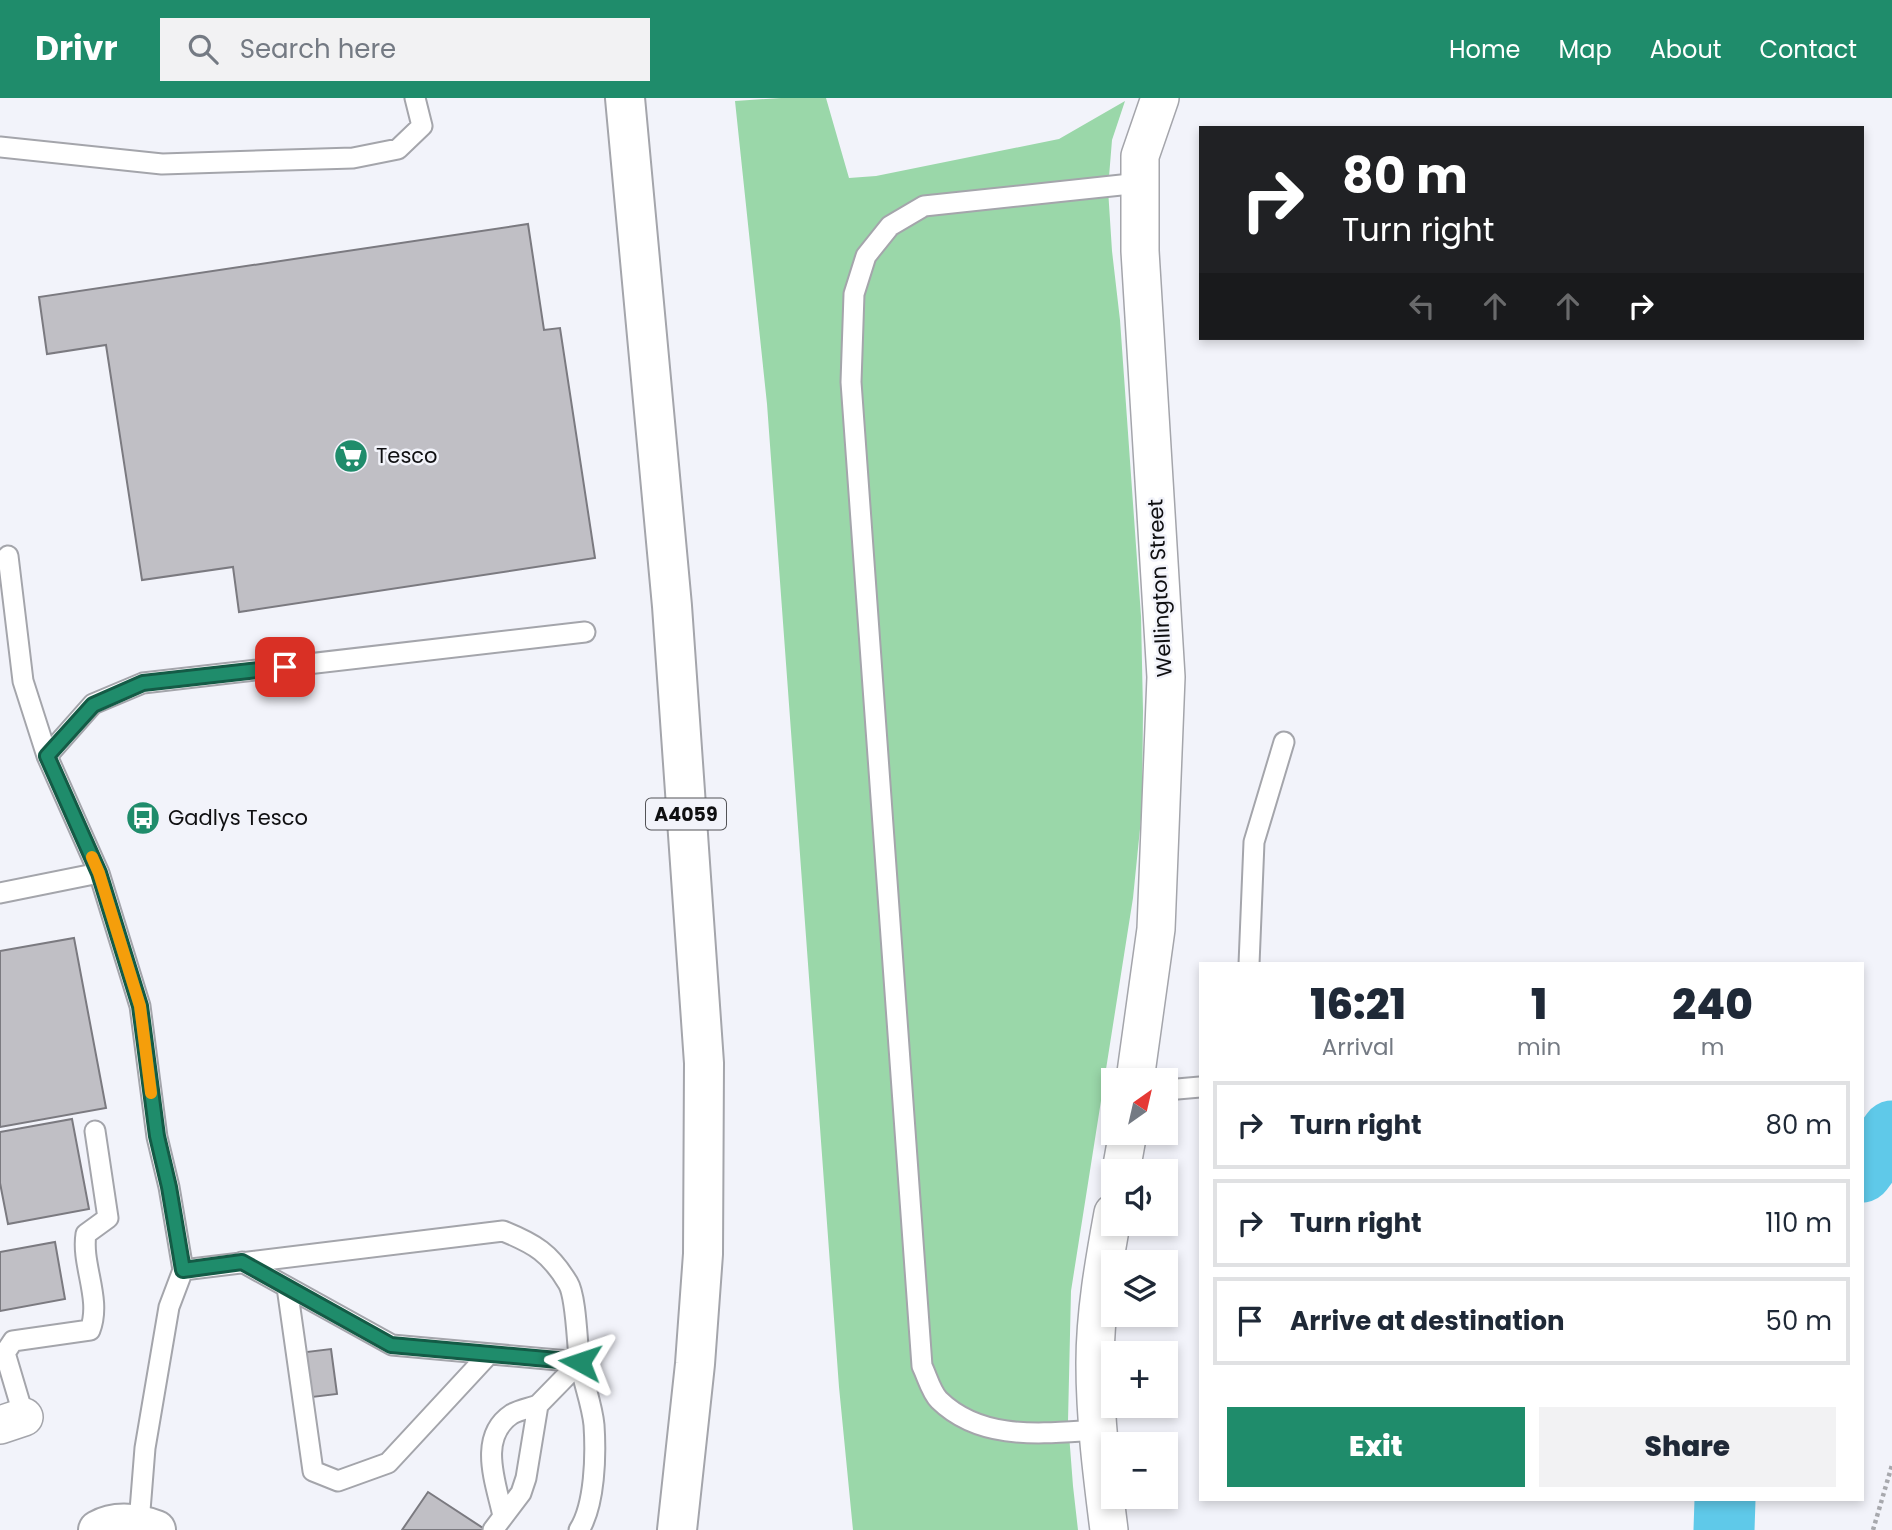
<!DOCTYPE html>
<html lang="en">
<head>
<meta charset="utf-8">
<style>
  body { margin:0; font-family:Poppins,sans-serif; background:#f2f2f3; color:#1f2937; height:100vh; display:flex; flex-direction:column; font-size:26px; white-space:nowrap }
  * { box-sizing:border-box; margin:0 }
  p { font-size:23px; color:#747a83 }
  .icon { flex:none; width:38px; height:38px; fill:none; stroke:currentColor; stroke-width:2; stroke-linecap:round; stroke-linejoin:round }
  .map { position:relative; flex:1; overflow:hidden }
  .side { position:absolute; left:1199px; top:864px; width:665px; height:539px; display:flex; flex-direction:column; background:#fff; border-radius:0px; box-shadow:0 4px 10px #0003 }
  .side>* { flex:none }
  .banner { position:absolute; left:1199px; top:28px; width:665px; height:214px; border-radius:0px; box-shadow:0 4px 10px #0003; background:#202124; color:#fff; overflow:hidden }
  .needle { width:46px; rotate:34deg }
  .fabs { position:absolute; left:1101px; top:970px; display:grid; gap:14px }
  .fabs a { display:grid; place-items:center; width:77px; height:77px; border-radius:0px; background:#fff; box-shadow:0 4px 10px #0003; font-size:35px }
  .pin { position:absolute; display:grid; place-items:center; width:60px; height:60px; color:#fff; margin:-30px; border-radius:14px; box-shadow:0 4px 10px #0006 }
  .me { position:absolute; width:77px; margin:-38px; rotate:275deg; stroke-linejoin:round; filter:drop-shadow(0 0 5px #0008) }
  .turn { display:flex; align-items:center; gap:24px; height:147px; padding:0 28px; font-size:32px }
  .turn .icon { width:91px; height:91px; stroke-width:2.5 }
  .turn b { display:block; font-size:49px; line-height:60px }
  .lanes { display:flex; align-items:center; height:66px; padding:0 28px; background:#0003; justify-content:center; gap:35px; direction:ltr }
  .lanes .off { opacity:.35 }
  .eta { display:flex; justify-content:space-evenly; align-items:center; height:119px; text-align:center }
  .eta b { font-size:42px; font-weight:800; line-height:49px }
  .button { display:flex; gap:14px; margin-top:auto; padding:14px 28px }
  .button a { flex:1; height:80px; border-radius:0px; background:#1f8c6b; color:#fff; font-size:28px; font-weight:800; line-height:80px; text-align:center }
  .button a+a { background:#f2f2f3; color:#1f2937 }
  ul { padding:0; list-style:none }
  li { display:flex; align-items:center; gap:21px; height:88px; margin:0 14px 10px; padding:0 14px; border:4px solid #e0e1e3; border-radius:0px }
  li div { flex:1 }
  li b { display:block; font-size:26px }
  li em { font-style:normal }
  header { display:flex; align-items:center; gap:42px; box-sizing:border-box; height:98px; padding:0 35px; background:#1f8c6b; color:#fff }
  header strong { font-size:33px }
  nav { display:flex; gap:38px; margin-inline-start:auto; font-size:24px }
  .search { width:490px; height:63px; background:#f2f2f3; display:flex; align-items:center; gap:18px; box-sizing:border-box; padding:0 24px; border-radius:0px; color:#747a83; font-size:26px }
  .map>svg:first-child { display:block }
</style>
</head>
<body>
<header>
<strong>Drivr</strong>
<div class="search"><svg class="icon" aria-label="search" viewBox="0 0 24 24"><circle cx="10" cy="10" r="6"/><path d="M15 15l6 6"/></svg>Search here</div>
<nav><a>Home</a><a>Map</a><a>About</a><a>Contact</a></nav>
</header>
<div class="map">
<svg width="1892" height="1432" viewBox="0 0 1892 1432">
  <rect width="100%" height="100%" fill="#f2f3fa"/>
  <path fill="#9ad7a9" d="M 781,0 L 826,0 L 849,80 L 876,78 L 1059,41 L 1125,3 L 1112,42 L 1108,91 L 1112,153 L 1120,222 L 1141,518 L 1143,613 L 1142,711 L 1133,800 L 1071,1193 L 1068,1323 L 1073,1388 L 1078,1432 L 853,1432 L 839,1289 L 767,306 L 735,3 Z"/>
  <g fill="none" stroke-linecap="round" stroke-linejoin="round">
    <path stroke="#5fc9e9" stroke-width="61" d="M 1862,1074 L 1892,1033
      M 1724,1432 L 1725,1402"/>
  </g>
  <path fill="#c0bfc5" stroke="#7b7a80" stroke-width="2" d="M 528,126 L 544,232 L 560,230 L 595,460 L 239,514 L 233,469 L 142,482 L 106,247 L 47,256 L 39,199 Z
    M 74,840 L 106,1010 L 0,1029 L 0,853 Z
    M 72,1021 L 89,1111 L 8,1126 L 0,1085 L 0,1034 Z
    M 55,1144 L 65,1201 L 0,1213 L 0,1154 Z
    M 331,1251 L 337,1296 L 304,1300 L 298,1255 Z
    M 428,1394 L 486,1432 L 402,1432 Z"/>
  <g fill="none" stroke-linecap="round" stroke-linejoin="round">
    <g stroke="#a4a5ab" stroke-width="23">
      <path id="service" d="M 0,49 L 162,66 L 353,60 L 398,51 L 422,28 L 415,0
        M 8,458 L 23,583 L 47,658 L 99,775 L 140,908 L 157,1039 L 169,1089 L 183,1172 L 169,1209 L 145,1350 L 139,1425
        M 47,658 L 93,606 L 143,585 L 585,534
        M 0,795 L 99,775
        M 1249,866 L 1254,744 L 1284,644
        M 1166,992 L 1200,989
        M 242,1164 L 392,1247 L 580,1264
        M 183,1172 L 503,1133 C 535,1146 550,1155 568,1185 C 576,1198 577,1243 579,1259 C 582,1282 592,1305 594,1327 C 596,1357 595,1407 579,1432
        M 287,1189 L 313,1373 L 338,1383 L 388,1365 L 489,1256
        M 24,1319 L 5,1255 L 13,1243 L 90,1232 C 102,1201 81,1167 86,1136 L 108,1120 L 95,1033
        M 1099,1332 C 1044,1335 982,1344 939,1302 C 931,1294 927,1278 922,1268 L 851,284 L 854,196 L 866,158 L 890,128 L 924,108 L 1140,85
        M 503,1418 C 496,1385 477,1339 512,1316 C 519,1312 530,1310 538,1307
        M 493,1432 L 521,1395 L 526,1380 L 538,1307 L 580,1264"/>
    </g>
    <g stroke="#a4a5ab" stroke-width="40">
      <path id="minor" d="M 1135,982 L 1156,831 L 1166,579 L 1140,153 L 1140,58 L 1160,0
        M 1121,1073 L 1128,1034
        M 0,1327 L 24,1319
        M 1109,1432 C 1102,1377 1095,1321 1095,1265 C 1095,1215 1104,1164 1113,1115"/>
    </g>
    <g stroke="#a4a5ab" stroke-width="42">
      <path id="primary" d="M 625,0 L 672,508 L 704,965 L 703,1156 L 695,1266 L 677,1432
        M 98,1432 C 116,1422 137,1425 156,1432"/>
    </g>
    <path stroke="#a7a8ad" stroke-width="4.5" stroke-dasharray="3.5 3.5" stroke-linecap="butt" d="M 1873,1432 L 1892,1367"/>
    <use href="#service" stroke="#fff" stroke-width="19"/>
    <use href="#minor" stroke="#fff" stroke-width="37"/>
    <use href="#primary" stroke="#fff" stroke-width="38"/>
  </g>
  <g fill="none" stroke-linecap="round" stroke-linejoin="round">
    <g stroke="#145b46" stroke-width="18">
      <path id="route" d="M 285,569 L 143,585 L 93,607 L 47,658 L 99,775 L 140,908 L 157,1038 L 169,1089 L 183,1172 L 242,1164 L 391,1247 L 580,1264"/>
    </g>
    <use href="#route" stroke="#1f8c6b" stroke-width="12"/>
    <path stroke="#f59e0b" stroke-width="12" d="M 92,759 L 99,775 L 140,908 L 151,995"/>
  </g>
  <defs>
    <g id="supermarket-disc" transform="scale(1.75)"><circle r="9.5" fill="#1f8c6b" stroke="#f2f3fa"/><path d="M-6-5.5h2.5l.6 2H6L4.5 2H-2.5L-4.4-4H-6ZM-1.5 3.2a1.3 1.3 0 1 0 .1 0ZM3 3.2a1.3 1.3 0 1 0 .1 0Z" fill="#fff"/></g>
    <g id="bus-disc" transform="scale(1.75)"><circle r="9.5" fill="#1f8c6b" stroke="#f2f3fa"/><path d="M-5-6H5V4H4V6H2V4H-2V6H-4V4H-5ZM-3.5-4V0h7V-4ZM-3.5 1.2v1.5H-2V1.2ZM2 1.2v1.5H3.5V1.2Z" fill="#fff"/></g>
  </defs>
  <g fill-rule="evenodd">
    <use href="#supermarket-disc" x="351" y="358"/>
    <use href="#bus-disc" x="143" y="720"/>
  </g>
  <g text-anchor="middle" stroke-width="5" stroke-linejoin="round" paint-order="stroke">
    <rect fill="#f2f3fa" stroke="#535357" stroke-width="2" x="646" y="700.5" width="80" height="31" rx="5"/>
    <g font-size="19" font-weight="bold" fill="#0f0f11">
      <text x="686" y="723">A4059</text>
    </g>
    <g font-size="21" fill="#0f0f11" stroke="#f2f3fa" text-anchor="start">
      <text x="376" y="365">Tesco</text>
      <text x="168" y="727">Gadlys Tesco</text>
    </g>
    <g font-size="21" fill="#0f0f11" stroke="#f2f3fa">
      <text transform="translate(1160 490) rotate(-93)" y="7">Wellington Street</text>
    </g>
  </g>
</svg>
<div class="fabs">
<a><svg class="needle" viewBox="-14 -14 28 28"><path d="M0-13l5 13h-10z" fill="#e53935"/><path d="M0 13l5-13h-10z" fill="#747a83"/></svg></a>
<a><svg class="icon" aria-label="sound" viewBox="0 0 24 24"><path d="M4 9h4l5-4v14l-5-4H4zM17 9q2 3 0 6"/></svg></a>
<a><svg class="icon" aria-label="layers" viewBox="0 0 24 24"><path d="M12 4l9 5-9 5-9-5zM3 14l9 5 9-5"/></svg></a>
<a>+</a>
<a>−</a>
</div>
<div class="pin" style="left:285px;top:569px;background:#d93025"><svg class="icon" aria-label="arrive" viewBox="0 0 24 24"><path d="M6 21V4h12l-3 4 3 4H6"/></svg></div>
<svg class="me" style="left:580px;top:1264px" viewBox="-20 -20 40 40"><path d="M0-17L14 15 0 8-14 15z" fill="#1f8c6b" stroke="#fff" stroke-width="4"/></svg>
<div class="banner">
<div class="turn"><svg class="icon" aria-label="right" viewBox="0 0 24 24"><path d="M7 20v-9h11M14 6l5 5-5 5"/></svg><div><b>80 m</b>Turn right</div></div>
<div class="lanes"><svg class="icon off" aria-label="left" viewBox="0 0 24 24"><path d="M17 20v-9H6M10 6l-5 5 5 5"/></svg><svg class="icon off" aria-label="ahead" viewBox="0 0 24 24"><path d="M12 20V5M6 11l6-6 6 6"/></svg><svg class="icon off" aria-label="ahead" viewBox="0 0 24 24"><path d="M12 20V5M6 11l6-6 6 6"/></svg><svg class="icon" aria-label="right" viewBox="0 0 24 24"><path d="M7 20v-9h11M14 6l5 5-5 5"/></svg></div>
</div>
<section class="side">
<div class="eta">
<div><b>16:21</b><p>Arrival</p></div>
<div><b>1</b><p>min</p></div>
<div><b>240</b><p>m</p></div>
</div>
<ul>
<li><svg class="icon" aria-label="right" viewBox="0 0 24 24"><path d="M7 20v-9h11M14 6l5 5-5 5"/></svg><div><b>Turn right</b></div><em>80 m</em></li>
<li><svg class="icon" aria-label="right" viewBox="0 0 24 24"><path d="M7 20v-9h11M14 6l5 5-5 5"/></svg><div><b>Turn right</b></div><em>110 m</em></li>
<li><svg class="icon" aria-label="arrive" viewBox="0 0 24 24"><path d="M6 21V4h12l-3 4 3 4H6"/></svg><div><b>Arrive at destination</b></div><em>50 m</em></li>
</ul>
<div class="button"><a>Exit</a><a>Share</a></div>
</section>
</div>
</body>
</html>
